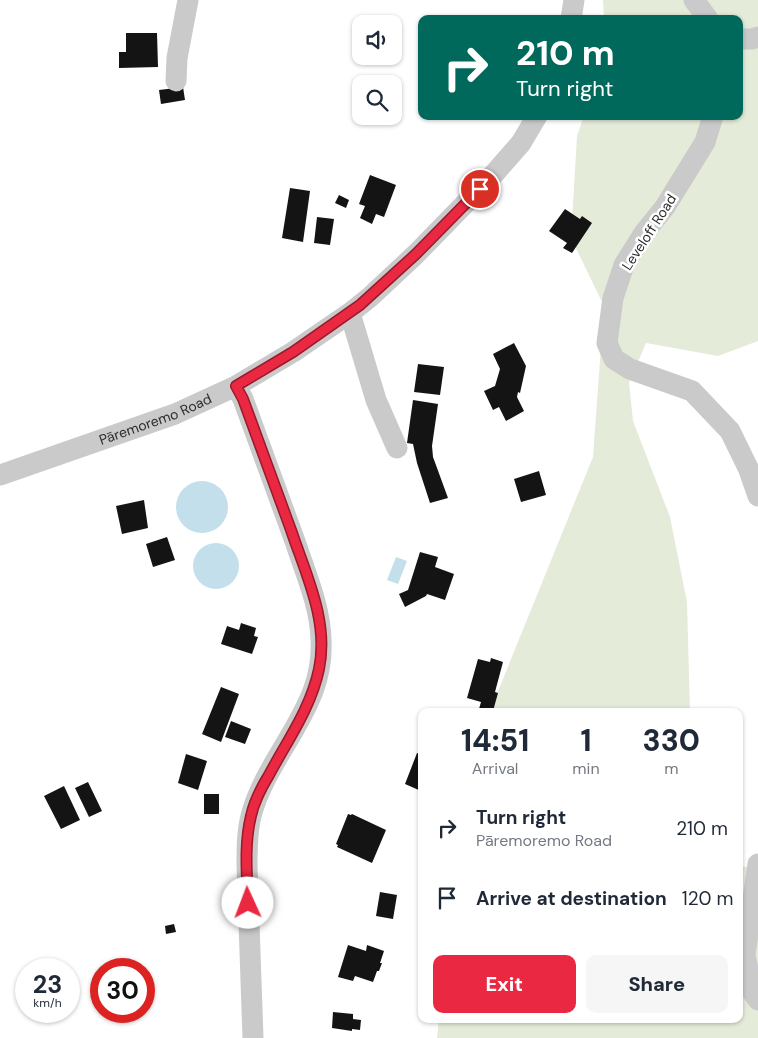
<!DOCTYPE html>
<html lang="en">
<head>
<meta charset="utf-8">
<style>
  body { margin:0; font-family:"DM Sans",sans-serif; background:#f6f6f7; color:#1f2937; height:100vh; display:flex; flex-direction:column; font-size:19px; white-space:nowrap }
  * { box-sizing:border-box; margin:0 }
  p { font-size:16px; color:#747a83 }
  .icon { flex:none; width:28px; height:28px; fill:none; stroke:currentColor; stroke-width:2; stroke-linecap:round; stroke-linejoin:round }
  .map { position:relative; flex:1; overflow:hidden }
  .panel { position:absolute; left:418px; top:708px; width:325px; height:315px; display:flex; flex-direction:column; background:#fff; border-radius:10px; box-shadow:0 1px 4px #0004 }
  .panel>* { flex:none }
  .guide { position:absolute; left:418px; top:15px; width:325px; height:105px; border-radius:10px; box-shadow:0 1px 4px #0004; background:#00695c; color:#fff; overflow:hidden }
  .fabs { position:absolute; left:352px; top:15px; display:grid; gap:10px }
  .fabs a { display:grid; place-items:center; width:50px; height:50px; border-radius:10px; background:#fff; box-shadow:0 1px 4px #0004; font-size:25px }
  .speed { position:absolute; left:15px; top:958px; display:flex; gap:10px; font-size:25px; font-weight:700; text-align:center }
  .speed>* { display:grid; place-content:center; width:65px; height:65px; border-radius:50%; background:#fff; box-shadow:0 1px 4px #0004; line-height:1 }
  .speed small { font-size:12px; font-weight:400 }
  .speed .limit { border:8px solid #d22; background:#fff; color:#111 }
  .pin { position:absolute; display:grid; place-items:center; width:42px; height:42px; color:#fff; margin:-21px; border:2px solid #fff; border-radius:50%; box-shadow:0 1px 5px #0007 }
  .me { position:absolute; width:55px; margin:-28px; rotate:358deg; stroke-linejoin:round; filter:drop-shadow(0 0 4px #0008) }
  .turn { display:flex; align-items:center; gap:18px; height:105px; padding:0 15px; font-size:22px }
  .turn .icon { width:65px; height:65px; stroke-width:2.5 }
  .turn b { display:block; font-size:35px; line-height:42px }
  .eta { display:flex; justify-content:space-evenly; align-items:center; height:85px; text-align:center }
  .eta b { font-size:30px; font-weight:800; line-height:35px }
  .cta { display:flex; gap:10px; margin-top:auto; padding:10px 15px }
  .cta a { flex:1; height:58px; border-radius:10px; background:#ea2842; color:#fff; font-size:20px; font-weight:800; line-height:58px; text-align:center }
  .cta a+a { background:#f6f6f7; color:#1f2937 }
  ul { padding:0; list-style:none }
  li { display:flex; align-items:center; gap:15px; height:70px; padding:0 15px }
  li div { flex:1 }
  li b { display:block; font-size:19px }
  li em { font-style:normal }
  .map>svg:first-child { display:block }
</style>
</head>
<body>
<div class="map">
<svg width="758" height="1038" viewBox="0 0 758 1038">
  <rect width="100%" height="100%" fill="#fff"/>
  <path fill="#e4ebd9" d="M 603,0 L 758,0 L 758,341 L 718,356 L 646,343 L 629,383 L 633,421 L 670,517 L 687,602 L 690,711 L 490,711 L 593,457 L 604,306 L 571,238 L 577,136 L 584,116 L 739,116 L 739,19 L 604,19 Z
    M 739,865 L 758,870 L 758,1038 L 437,1038 L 439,1019 L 739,1019 Z"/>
  <path fill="#c4dfec" d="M176 507a26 26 0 1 1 52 0a26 26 0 1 1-52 0Z
    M193 566a23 23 0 1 1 46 0a23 23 0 1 1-46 0Z
    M 396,557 L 407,561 L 398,584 L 387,580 Z"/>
  <path fill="#141414" d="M 126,33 L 157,33 L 158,67 L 119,68 L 119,52 L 126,52 Z
    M 183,87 L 185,100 L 161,104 L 159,90 Z
    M 370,175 L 396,185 L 384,217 L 376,214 L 372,224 L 360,218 L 365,206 L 359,204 Z
    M 290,188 L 310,191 L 303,242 L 282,238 Z
    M 339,195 L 349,200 L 346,208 L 335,203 Z
    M 565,209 L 580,219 L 582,216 L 592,223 L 572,253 L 563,248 L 567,243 L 549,231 Z
    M 317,217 L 334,219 L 330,245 L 314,243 Z
    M 514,343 L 526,366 L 520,393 L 518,392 L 517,397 L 524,411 L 506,421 L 499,407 L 493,410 L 484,391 L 495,386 L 500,369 L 493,354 Z
    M 418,364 L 444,367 L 440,395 L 414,392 Z
    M 413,400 L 438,404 L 432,446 L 433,457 L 448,498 L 430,503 L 417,463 L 413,444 L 407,443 Z
    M 539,471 L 546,495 L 521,502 L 514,479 Z
    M 144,500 L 148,528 L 122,534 L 116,506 Z
    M 167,537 L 175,560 L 153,567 L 146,544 Z
    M 420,552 L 438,557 L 435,567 L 454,574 L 445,600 L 427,594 L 426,596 L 405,607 L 399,594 L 408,590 Z
    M 241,623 L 256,628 L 254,636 L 258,637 L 252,654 L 221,644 L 227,626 L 239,630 Z
    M 491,658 L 503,662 L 495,692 L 498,693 L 493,711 L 486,711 L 479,709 L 481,702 L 467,698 L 478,659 L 490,662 Z
    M 221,687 L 239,694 L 221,742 L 202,734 Z
    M 231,721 L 251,729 L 245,744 L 225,737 Z
    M 417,753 L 421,754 L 421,791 L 405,784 Z
    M 186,754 L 207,761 L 198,790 L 178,783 Z
    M 88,782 L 102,811 L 89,817 L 75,788 Z
    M 64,786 L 80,820 L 61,829 L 44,796 Z
    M 204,794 L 219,794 L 219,814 L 204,814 Z
    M 348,814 L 351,815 L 352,814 L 386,830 L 372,863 L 337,847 L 338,845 L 336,844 Z
    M 380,892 L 397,895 L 393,919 L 376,916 Z
    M 174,924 L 176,932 L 166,934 L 165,926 Z
    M 348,945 L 366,951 L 367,945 L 384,951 L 380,963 L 382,963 L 379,971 L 377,971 L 373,982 L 355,976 L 353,981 L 338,977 Z
    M 333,1012 L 353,1014 L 353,1019 L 361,1020 L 360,1030 L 352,1029 L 352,1031 L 332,1028 Z"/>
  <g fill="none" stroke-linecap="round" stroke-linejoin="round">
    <g stroke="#cacaca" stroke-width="21">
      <path d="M 694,0 L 708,19"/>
      <path d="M 571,19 L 574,0"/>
      <path d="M 739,39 L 752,39 L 758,37"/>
      <path d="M 176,81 L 177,58 L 188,0"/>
      <path d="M 713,116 L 705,142 L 665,207 L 644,233 L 624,265 L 613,298 L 607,343 L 614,359 L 630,369 L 692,391 L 730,431 L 749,470 L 758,496"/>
      <path d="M 350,313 L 376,400 L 397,448"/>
      <path d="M 236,386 L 243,399 C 261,447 278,496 296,544 C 306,575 320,606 321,639 C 322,656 319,675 313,691 C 297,734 262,772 251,816 C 247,832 247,848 247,865 L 253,1038"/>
      <path id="s1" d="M 0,475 L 175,414 L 236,386 L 293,352 L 350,313 L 370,297 L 416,254 L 493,175 L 521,143 L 537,116"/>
      <path d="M 758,864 L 745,955 L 753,993 L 758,1000"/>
    </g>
  </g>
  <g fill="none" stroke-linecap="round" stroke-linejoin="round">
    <g stroke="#981a2b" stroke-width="12">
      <path id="route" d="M 248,903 C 247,875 244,844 251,816 C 254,802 261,788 269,775 C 287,741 311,708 319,669 C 329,621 306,575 291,530 C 275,486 259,443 243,399 L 236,386 L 293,352 L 360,305 L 416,254 L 480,189"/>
    </g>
    <use href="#route" stroke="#ea2842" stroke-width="9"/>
  </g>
  <g text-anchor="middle" stroke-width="5" stroke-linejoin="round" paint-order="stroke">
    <g font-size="14" fill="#2d2d2d" stroke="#fff">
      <text transform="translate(649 232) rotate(-57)" y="5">Leveloff Road</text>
      <text dy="5" stroke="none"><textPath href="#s1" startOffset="165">Pāremoremo Road</textPath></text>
    </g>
  </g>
</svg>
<div class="fabs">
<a><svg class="icon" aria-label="sound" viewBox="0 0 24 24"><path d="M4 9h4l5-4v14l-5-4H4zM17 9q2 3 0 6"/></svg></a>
<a><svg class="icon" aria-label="search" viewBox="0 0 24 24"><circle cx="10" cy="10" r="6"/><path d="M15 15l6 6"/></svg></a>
</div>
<div class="speed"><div>23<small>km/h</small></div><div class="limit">30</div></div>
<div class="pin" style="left:480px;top:189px;background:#d93025"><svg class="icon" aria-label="arrive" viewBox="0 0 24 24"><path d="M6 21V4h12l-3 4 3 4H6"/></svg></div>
<svg class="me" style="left:248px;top:903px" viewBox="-20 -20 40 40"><circle r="19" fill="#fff"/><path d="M0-13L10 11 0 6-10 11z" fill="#ea2842"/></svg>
<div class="guide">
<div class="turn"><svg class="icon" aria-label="right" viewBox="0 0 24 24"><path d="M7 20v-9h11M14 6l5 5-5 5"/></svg><div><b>210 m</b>Turn right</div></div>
</div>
<section class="panel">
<div class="eta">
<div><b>14:51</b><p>Arrival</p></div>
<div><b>1</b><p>min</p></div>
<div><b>330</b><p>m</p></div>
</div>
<ul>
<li><svg class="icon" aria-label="right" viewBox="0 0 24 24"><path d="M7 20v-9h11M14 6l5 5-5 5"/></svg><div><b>Turn right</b><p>Pāremoremo Road</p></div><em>210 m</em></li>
<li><svg class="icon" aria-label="arrive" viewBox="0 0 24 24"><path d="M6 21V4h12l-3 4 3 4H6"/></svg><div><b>Arrive at destination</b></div><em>120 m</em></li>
</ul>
<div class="cta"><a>Exit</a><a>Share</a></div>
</section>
</div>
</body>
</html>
